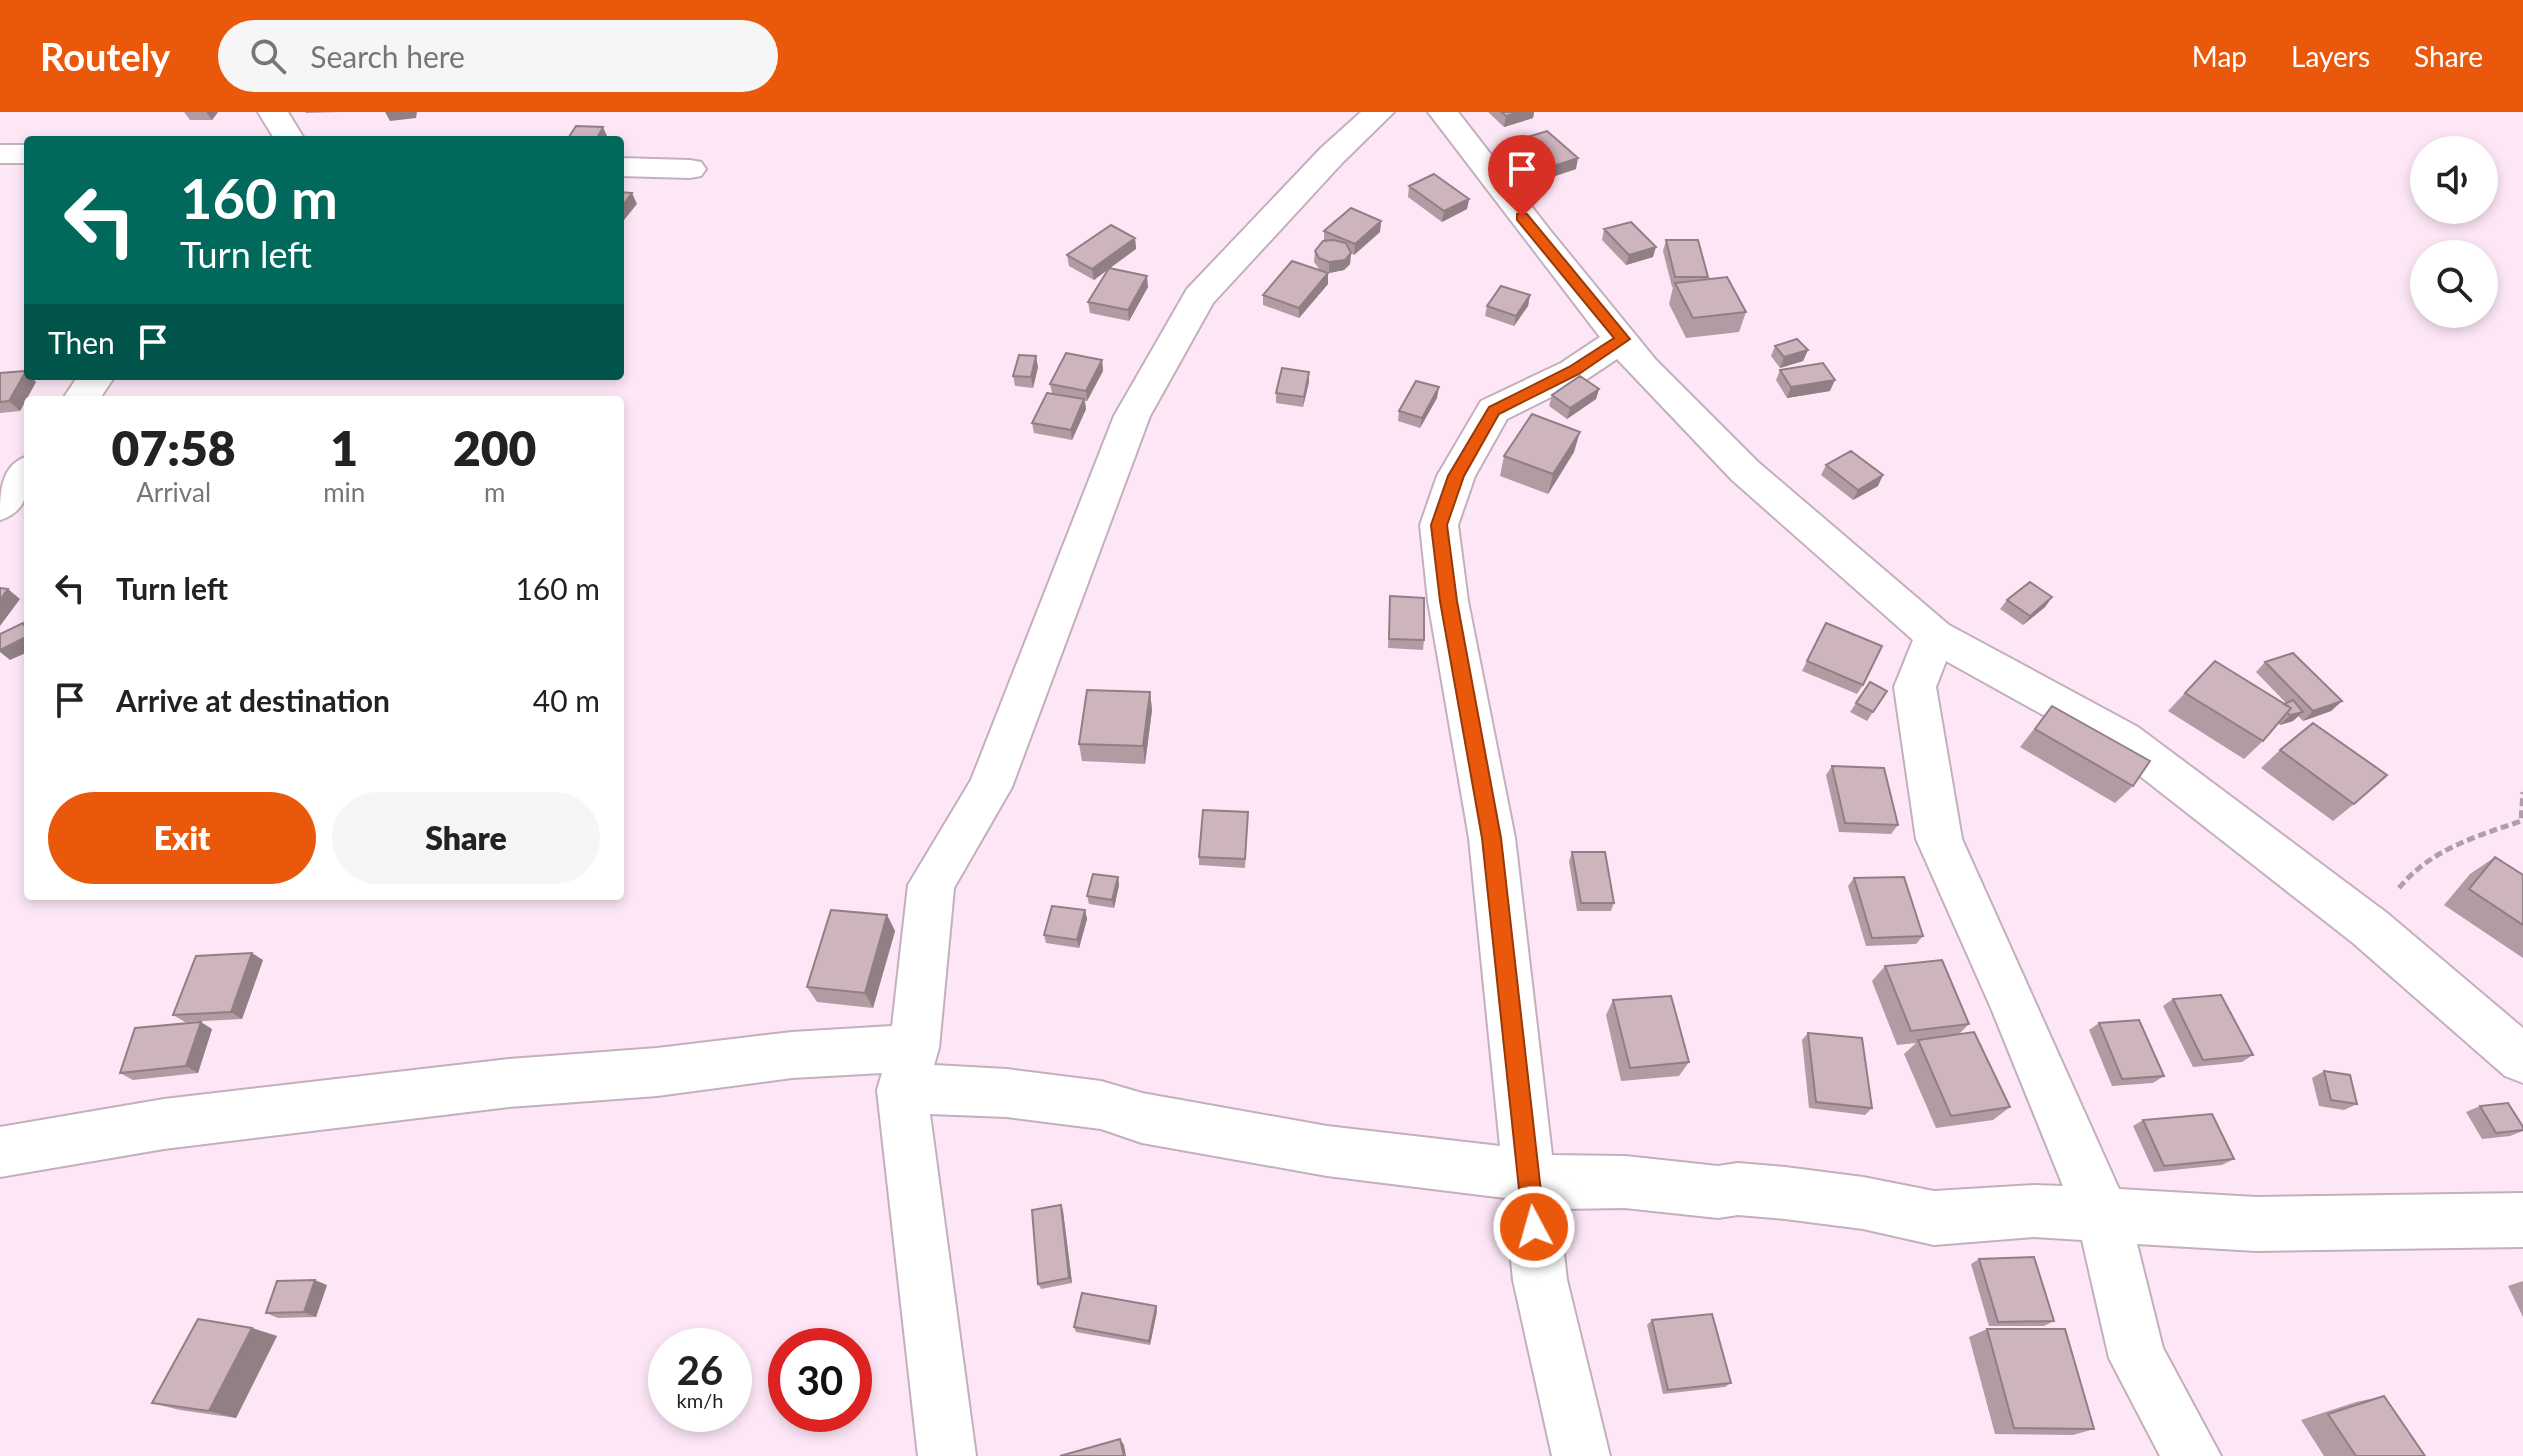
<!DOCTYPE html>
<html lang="en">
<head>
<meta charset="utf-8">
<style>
  body { margin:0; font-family:Lato,sans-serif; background:#f6f6f6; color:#222; height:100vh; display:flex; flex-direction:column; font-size:30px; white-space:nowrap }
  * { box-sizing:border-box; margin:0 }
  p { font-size:26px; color:#767676 }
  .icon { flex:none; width:44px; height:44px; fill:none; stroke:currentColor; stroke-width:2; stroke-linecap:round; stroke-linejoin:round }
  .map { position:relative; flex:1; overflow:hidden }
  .side { position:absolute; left:24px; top:284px; width:600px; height:504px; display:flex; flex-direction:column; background:#fff; border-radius:8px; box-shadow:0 4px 12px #0003 }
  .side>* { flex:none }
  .banner { position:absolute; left:24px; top:24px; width:600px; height:244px; border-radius:8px; box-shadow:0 4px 12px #0003; background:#00695c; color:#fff; overflow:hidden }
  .controls { position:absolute; left:2410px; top:24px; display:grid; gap:16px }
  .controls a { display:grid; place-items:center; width:88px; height:88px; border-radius:50%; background:#fff; box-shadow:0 4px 12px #0003; font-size:40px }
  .speed { position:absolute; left:648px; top:1216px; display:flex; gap:16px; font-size:40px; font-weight:700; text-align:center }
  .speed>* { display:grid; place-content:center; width:104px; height:104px; border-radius:50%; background:#fff; box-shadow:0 4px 12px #0003; line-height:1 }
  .speed small { font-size:20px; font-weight:400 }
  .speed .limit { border:12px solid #d22; background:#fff; color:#111 }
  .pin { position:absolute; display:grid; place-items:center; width:68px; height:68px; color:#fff; margin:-82px -34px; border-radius:50% 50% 50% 0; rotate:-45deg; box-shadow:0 0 8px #0007 }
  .pin .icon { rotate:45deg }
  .me { position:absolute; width:88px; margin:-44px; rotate:354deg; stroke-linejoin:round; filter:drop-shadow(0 0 6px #0008) }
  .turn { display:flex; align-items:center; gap:28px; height:168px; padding:0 24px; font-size:36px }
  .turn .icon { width:104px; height:104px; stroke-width:2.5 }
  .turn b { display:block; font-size:56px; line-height:68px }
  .then { display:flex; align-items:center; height:76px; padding:0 24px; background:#0003; gap:16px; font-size:30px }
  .eta { display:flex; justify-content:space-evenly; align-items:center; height:136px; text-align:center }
  .eta b { font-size:48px; font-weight:800; line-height:56px }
  .primary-button { display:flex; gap:16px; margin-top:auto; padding:16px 24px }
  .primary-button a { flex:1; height:92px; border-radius:48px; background:#ea580c; color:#fff; font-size:32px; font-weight:800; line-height:92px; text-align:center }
  .primary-button a+a { background:#f6f6f6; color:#222 }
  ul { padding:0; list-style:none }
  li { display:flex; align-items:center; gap:24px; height:112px; padding:0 24px }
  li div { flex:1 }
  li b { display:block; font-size:30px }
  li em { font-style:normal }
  header { display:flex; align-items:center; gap:48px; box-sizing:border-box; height:112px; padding:0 40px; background:#ea580c; color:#fff }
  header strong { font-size:38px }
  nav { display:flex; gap:44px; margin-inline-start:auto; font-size:28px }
  .search { width:560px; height:72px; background:#f6f6f6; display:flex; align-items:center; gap:20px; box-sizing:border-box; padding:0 28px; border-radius:44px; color:#767676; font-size:30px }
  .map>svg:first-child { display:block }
</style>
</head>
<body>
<header>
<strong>Routely</strong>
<div class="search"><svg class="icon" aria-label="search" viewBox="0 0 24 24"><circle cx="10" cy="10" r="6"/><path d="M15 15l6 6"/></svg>Search here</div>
<nav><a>Map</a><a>Layers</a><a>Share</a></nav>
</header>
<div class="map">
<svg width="2523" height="1344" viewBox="0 0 2523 1344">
  <rect width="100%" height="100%" fill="#fde7f7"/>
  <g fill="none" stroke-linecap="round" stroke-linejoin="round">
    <g stroke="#c4afbe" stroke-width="4">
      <path id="street" d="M 258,0 L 288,0 L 305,28 L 275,28 Z
        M 1361,0 L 1394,0 L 1343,50 L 1213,191 L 1150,304 L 1012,675 L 954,776 L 939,936 L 934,953 L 1007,957 L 1101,969 L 1142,981 L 1327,1014 L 1500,1034 L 1469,726 L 1428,489 L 1420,413 L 1437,364 L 1481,289 L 1561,251 L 1600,225 L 1428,0 L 1458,0 L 1549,117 L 1656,248 L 1758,350 L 1949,513 L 2138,615 L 2387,801 L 2523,916 L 2523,971 L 2505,964 L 2353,831 L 2108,639 L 1946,549 L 1936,575 L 1962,727 L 2119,1077 L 2256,1085 L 2523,1081 L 2523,1135 L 2256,1139 L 2137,1132 L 2163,1236 L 2221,1344 L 2160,1344 L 2109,1246 L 2082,1128 L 2034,1125 L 1934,1133 L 1863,1117 L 1785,1107 L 1738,1103 L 1718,1106 L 1625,1096 L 1559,1097 L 1567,1168 L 1610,1344 L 1552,1344 L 1513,1168 L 1505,1086 L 1327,1064 L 1142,1031 L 1101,1017 L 1007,1005 L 930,1002 L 976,1344 L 918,1344 L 877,978 L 882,961 L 792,966 L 657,984 L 509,995 L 164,1037 L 0,1065 L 0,1015 L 164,987 L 509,947 L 657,936 L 792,920 L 892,914 L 908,773 L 971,668 L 1114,304 L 1187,177 L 1321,36 ZM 1617,247 L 1732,368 L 1913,528 L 1894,575 L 1916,727 L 1991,896 L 2063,1074 L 2034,1073 L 1934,1079 L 1863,1065 L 1785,1055 L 1738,1051 L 1718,1054 L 1625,1044 L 1552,1043 L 1515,726 L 1468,489 L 1458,413 L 1475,364 L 1507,307 L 1587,267 Z
        M 0,33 L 28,33 L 28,51 L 0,51 Z
        M 620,46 L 690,48 L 701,50 L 706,57 L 701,64 L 690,66 L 620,64 Z
        M 78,264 L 115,264 L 99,288 L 62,288 Z
        M 28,344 C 28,372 32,398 0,408 C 0,380 0,353 28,344 Z"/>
    </g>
    <path stroke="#af9faa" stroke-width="5" stroke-dasharray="8 4" stroke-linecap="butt" d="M 2399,776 C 2431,737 2475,725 2521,709 L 2523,680"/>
    <use href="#street" fill="#fff" fill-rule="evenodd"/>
  </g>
  <path fill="#b19ca3" d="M 184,0 L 218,0 L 212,8 L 190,8 Z
    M 305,0 L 341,0 L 306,1 Z
    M 1488,0 L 1534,0 L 1533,6 L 1504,15 Z
    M 1518,28 L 1576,57 L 1546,67 L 1516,39 Z
    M 1409,74 L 1469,87 L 1467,97 L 1442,110 L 1408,85 Z
    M 1381,109 L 1380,120 L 1354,143 L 1351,141 L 1350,152 L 1344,158 L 1329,161 L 1319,157 L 1314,150 L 1315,139 L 1324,129 L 1324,119 Z
    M 1604,117 L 1653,145 L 1626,153 L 1602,128 Z
    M 1135,126 L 1136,137 L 1109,156 L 1148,175 L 1129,209 L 1090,201 L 1088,190 L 1108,157 L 1094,168 L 1069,154 L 1067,143 Z
    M 1666,128 L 1708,165 L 1707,167 L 1746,200 L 1739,220 L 1686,226 L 1669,192 L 1673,175 L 1672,175 L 1663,139 Z
    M 1328,172 L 1299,206 L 1263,193 L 1263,183 Z
    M 1530,183 L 1528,194 L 1514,214 L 1485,204 L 1487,194 Z
    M 1775,234 L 1808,238 L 1803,249 L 1780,256 L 1771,244 Z
    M 1102,248 L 1103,259 L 1087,289 L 1085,289 L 1086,297 L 1072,328 L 1034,321 L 1032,311 L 1052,281 L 1050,272 Z
    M 1038,255 L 1033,276 L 1015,274 L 1013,264 Z
    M 1780,258 L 1830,279 L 1787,286 L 1776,268 Z
    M 0,261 L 36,270 L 20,299 L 0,301 Z
    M 1309,270 L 1303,295 L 1276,291 L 1276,281 Z
    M 1599,277 L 1596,287 L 1567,307 L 1549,294 L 1552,283 Z
    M 1437,286 L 1420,316 L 1398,309 L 1399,299 Z
    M 1574,340 L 1548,382 L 1500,364 L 1504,344 Z
    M 1826,353 L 1878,374 L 1853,388 L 1821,363 Z
    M 1390,484 L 1424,528 L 1423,538 L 1388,536 Z
    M 2052,485 L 2045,495 L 2023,513 L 2000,497 L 2007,488 Z
    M 1826,511 L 1863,573 L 1857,582 L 1802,559 Z
    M 2215,549 L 2284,592 L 2286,591 L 2256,560 L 2265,550 L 2342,589 L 2331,599 L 2303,609 L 2298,604 L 2293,609 L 2280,613 L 2278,611 L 2263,629 L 2244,647 L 2168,599 Z
    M 1887,579 L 1867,609 L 1850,600 L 1856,591 Z
    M 1150,580 L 1152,598 L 1145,652 L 1082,649 L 1079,632 Z
    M 2052,594 L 2133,674 L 2115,691 L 2020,635 Z
    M 2280,638 L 2354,692 L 2333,709 L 2261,656 Z
    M 1832,654 L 1898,713 L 1891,722 L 1839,720 L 1826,663 Z
    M 1248,700 L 1245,756 L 1199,753 L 1199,745 Z
    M 1572,740 L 1614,791 L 1611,799 L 1577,799 L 1569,749 Z
    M 2495,745 L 2523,763 L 2523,846 L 2444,793 L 2470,762 Z
    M 1118,765 L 1119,773 L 1114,796 L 1089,792 L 1087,784 Z
    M 1854,766 L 1923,824 L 1916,832 L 1866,834 L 1848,774 Z
    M 1085,798 L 1087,807 L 1079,836 L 1046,831 L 1044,823 Z
    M 887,803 L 895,819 L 873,896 L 817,890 L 807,875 Z
    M 263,848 L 242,907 L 185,910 L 173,903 Z
    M 1885,854 L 1969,912 L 1958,923 L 2010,995 L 1993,1008 L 1936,1016 L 1904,942 L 1916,931 L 1897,933 L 1872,869 Z
    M 2173,887 L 2253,943 L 2242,950 L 2193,955 L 2163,894 Z
    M 1613,888 L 1689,950 L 1679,964 L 1621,969 L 1606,903 Z
    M 2099,911 L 2164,964 L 2153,971 L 2112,974 L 2089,918 Z
    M 212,917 L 198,961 L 133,968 L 120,961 Z
    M 1808,921 L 1872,996 L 1865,1003 L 1809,996 L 1802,928 Z
    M 2324,959 L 2357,992 L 2344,998 L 2319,994 L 2312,966 Z
    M 2480,994 L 2523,1015 L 2523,1019 L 2510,1024 L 2482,1027 L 2466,1000 Z
    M 2143,1008 L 2234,1047 L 2222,1053 L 2154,1060 L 2133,1014 Z
    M 1061,1093 L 1063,1099 L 1072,1171 L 1041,1177 L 1038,1172 Z
    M 1979,1147 L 2054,1209 L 2044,1214 L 1989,1214 L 1971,1152 Z
    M 2523,1169 L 2523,1205 L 2508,1174 Z
    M 327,1173 L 316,1205 L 278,1206 L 266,1201 Z
    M 1157,1199 L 1150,1233 L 1076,1220 L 1074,1215 Z
    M 1652,1208 L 1731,1271 L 1725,1275 L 1663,1282 L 1647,1213 Z
    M 252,1216 L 277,1224 L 236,1306 L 180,1298 L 152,1291 Z
    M 1987,1217 L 2094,1317 L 2073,1323 L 1995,1322 L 1969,1225 Z
    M 2384,1284 L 2425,1344 L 2324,1344 L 2301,1308 L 2356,1290 Z"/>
  <path fill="#907f84" d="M 206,0 L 218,0 L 212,8 Z
    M 385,0 L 417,0 L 416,6 L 390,9 Z
    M 1519,0 L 1534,0 L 1533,6 L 1504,15 L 1506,4 Z
    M 603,15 L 608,26 L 607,28 L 596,28 Z
    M 1578,46 L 1576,57 L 1546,67 L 1548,56 Z
    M 632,81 L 637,92 L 620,113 L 620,97 Z
    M 1469,87 L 1467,97 L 1442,110 L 1444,99 Z
    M 1381,109 L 1380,120 L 1354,143 L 1355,132 Z
    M 1135,126 L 1136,137 L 1094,168 L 1092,157 Z
    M 1656,135 L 1653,145 L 1626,153 L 1629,143 Z
    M 1351,141 L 1350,152 L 1344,158 L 1329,161 L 1329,150 Z
    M 1328,161 L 1328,172 L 1299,206 L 1299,196 Z
    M 1147,164 L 1148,175 L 1129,209 L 1128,198 Z
    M 1530,183 L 1528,194 L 1514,214 L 1516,204 Z
    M 1808,238 L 1803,249 L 1780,256 L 1784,245 Z
    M 1036,244 L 1038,255 L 1033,276 L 1031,265 Z
    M 1102,248 L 1103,259 L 1087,289 L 1086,279 Z
    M 26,259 L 28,261 L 28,264 L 31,264 L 36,270 L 20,299 L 9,289 Z
    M 1309,260 L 1309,270 L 1303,295 L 1304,285 Z
    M 1835,268 L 1830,279 L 1787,286 L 1791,275 Z
    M 1439,275 L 1437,286 L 1420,316 L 1422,306 Z
    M 1599,277 L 1596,287 L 1567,307 L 1570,296 Z
    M 1084,287 L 1086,297 L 1072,328 L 1071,318 Z
    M 1580,320 L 1574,340 L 1548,382 L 1553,362 Z
    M 1883,363 L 1878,374 L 1853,388 L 1858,378 Z
    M 8,477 L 20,487 L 0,514 L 0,488 Z
    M 2052,485 L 2045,495 L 2023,513 L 2030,504 Z
    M 28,524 L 28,540 L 10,548 L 0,540 L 0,538 Z
    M 1150,580 L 1152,598 L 1145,652 L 1143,634 Z
    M 2342,589 L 2331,599 L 2303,609 L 2313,599 Z
    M 2303,600 L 2293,609 L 2280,613 L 2290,603 Z
    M 1118,765 L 1119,773 L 1114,796 L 1112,788 Z
    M 1085,798 L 1087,807 L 1079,836 L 1077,828 Z
    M 887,803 L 895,819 L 873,896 L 865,881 Z
    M 252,841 L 263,848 L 242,907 L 231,900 Z
    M 201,910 L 212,917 L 198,961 L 186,954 Z
    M 1061,1093 L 1063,1099 L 1072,1171 L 1069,1166 Z
    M 315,1168 L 327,1173 L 316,1205 L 304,1200 Z
    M 1156,1194 L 1157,1199 L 1150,1233 L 1149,1229 Z
    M 252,1216 L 277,1224 L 236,1306 L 209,1299 Z
    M 1120,1327 L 1124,1333 L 1126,1344 L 1124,1344 Z"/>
  <path fill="#ceb5bd" stroke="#907f84" stroke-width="2" d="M 1501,0 L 1519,0 L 1506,4 Z
    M 576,14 L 603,15 L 596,28 L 567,28 Z
    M 1547,19 L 1578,46 L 1548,56 L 1518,28 Z
    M 1434,62 L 1469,87 L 1444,99 L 1409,74 Z
    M 620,80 L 632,81 L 620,97 Z
    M 1351,96 L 1381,109 L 1355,132 L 1324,119 Z
    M 1631,110 L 1656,135 L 1629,143 L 1604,117 Z
    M 1111,113 L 1135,126 L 1092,157 L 1067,143 Z
    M 1334,128 L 1346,131 L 1351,141 L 1345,148 L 1329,150 L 1319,146 L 1315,139 L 1323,129 Z
    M 1666,128 L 1698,128 L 1708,165 L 1675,165 Z
    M 1292,149 L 1328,161 L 1299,196 L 1263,183 Z
    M 1109,156 L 1147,164 L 1128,198 L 1088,190 Z
    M 1727,165 L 1746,200 L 1693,206 L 1675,171 Z
    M 1501,174 L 1530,183 L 1516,204 L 1487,194 Z
    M 1797,227 L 1808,238 L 1784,245 L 1775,234 Z
    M 1066,241 L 1102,248 L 1086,279 L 1050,272 Z
    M 1019,243 L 1036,244 L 1031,265 L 1013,264 Z
    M 1823,251 L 1835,268 L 1791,275 L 1780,258 Z
    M 1282,256 L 1309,260 L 1304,285 L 1276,281 Z
    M 26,259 L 9,289 L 0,290 L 0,261 Z
    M 1580,264 L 1599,277 L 1570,296 L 1552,283 Z
    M 1416,269 L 1439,275 L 1422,306 L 1399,299 Z
    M 1047,281 L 1084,287 L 1071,318 L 1032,311 Z
    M 1532,302 L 1580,320 L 1553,362 L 1504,344 Z
    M 1851,339 L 1883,363 L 1858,378 L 1826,353 Z
    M 2030,470 L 2052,485 L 2030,504 L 2007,488 Z
    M 0,476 L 8,477 L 0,488 Z
    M 1390,484 L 1424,486 L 1424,528 L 1389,527 Z
    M 23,511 L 28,520 L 28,524 L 0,538 L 0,522 Z
    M 1826,511 L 1882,534 L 1863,573 L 1807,549 Z
    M 2293,541 L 2342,589 L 2313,599 L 2265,550 Z
    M 2215,549 L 2291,596 L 2263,629 L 2185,581 Z
    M 1870,570 L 1887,579 L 1873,600 L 1856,591 Z
    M 1087,578 L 1150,580 L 1143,634 L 1079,632 Z
    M 2293,588 L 2303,600 L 2290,603 L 2287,601 L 2291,596 L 2284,592 Z
    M 2052,594 L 2150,649 L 2133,674 L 2035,617 Z
    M 2313,611 L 2387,663 L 2354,692 L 2280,638 Z
    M 1832,654 L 1884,656 L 1898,713 L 1845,711 Z
    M 1203,698 L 1248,700 L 1245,747 L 1199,745 Z
    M 1572,740 L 1605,740 L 1614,791 L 1581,791 Z
    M 2495,745 L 2523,763 L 2523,813 L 2469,777 Z
    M 1093,762 L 1118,765 L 1112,788 L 1087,784 Z
    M 1904,765 L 1923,824 L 1872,826 L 1854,766 Z
    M 1052,794 L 1085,798 L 1077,828 L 1044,823 Z
    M 831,798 L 887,803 L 865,881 L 807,875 Z
    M 252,841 L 231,900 L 173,903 L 196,844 Z
    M 1942,848 L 1969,912 L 1911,919 L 1885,854 Z
    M 2221,883 L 2253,943 L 2203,948 L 2173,887 Z
    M 1671,884 L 1689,950 L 1630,956 L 1613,888 Z
    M 2139,908 L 2164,964 L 2122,967 L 2099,911 Z
    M 201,910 L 186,954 L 120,961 L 135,916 Z
    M 1974,920 L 2010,995 L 1951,1004 L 1918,928 Z
    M 1808,921 L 1862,926 L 1872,996 L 1816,990 Z
    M 2324,959 L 2350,963 L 2357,992 L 2331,988 Z
    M 2508,991 L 2523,1015 L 2523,1018 L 2496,1021 L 2480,994 Z
    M 2212,1002 L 2234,1047 L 2164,1054 L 2143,1008 Z
    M 1061,1093 L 1069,1166 L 1038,1172 L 1032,1098 Z
    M 2034,1145 L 2054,1209 L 1998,1210 L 1979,1147 Z
    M 315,1168 L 304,1200 L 266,1201 L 277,1169 Z
    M 1082,1181 L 1156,1194 L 1149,1229 L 1074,1215 Z
    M 1712,1202 L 1731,1271 L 1668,1278 L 1652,1208 Z
    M 198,1207 L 252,1216 L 209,1299 L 152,1291 Z
    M 1987,1217 L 2065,1217 L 2094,1317 L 2014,1316 Z
    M 2384,1284 L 2425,1344 L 2356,1344 L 2328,1302 Z
    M 1120,1327 L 1124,1344 L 1060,1344 Z"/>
  <path fill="#ea580c" stroke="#983908" stroke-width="2" d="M 1517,102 L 1527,102 L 1630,227 L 1579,262 L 1499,302 L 1464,364 L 1447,413 L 1457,489 L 1501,726 L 1545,1115 L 1541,1123 L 1534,1126 L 1526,1123 L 1523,1115 L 1482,726 L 1440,489 L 1431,413 L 1448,364 L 1489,295 L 1569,255 L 1614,226 L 1517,108 Z"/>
</svg>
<div class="controls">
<a><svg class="icon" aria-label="sound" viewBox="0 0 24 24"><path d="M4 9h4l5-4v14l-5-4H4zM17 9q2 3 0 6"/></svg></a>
<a><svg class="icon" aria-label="search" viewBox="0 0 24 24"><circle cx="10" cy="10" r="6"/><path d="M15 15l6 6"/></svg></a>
</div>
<div class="speed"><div>26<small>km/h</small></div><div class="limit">30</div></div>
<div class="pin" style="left:1522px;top:105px;background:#d93025"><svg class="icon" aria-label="arrive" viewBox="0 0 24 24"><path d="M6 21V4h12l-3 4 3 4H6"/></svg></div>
<svg class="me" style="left:1534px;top:1115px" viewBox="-20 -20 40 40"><circle r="17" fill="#ea580c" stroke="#fff" stroke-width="3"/><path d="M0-11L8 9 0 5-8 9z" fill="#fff"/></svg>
<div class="banner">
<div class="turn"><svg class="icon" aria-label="left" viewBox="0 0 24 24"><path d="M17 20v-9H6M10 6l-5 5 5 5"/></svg><div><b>160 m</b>Turn left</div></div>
<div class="then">Then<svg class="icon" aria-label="arrive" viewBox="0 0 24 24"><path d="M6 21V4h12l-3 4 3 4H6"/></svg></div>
</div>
<section class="side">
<div class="eta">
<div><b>07:58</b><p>Arrival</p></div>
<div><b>1</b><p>min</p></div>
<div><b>200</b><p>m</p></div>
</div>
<ul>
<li><svg class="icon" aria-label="left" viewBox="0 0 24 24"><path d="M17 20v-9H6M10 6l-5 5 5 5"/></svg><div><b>Turn left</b></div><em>160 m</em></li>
<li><svg class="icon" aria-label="arrive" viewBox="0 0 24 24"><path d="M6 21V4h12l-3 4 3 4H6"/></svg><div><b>Arrive at destination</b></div><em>40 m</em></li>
</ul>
<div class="primary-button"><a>Exit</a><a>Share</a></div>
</section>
</div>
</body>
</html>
